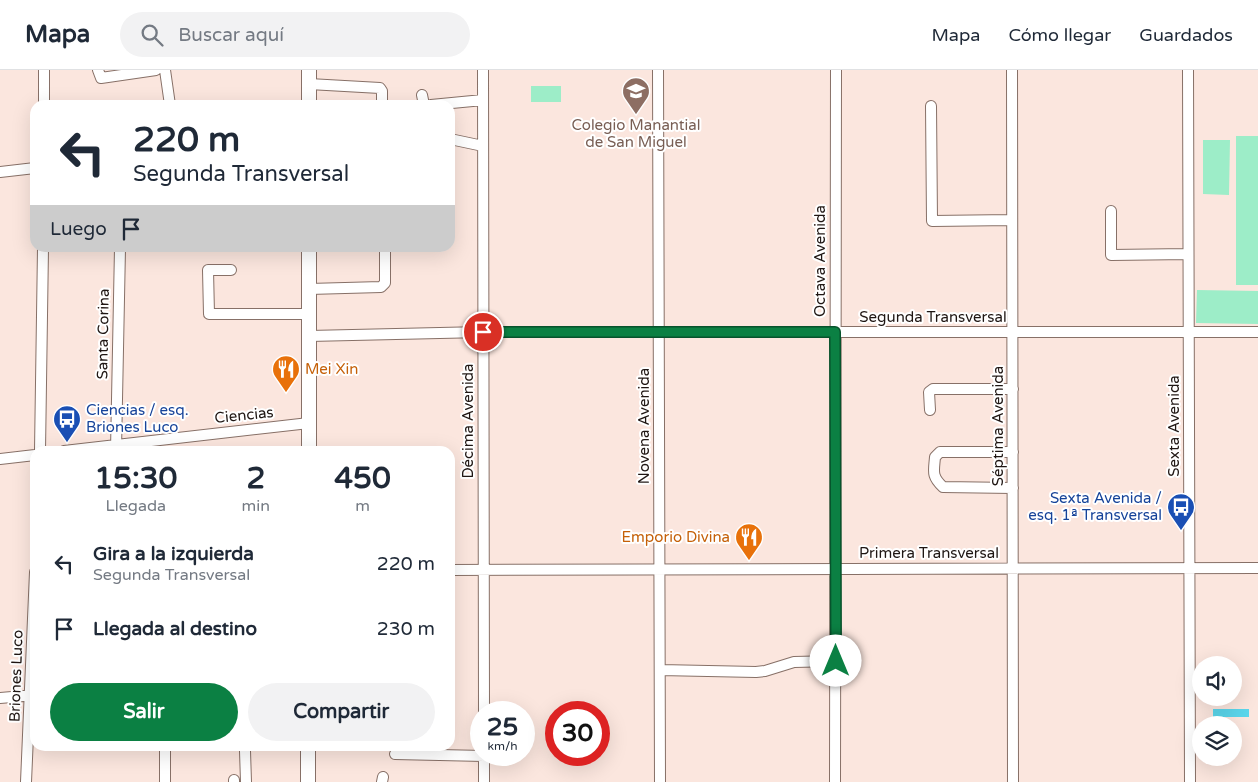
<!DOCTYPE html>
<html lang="es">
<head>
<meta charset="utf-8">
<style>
  body { margin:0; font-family:"Varela Round",sans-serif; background:#f2f2f3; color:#1f2937; height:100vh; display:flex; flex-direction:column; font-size:19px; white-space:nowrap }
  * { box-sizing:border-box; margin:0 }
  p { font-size:16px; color:#747a83 }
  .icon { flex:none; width:28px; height:28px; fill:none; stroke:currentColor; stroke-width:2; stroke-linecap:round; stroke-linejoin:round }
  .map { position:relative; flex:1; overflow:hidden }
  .details { position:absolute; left:30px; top:376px; width:425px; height:305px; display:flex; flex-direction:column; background:#fff; border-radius:15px; box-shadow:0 5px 20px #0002 }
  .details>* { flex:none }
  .banner { position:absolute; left:30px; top:30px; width:425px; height:152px; border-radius:15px; box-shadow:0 5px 20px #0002; background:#fff; color:#1f2937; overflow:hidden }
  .controls { position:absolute; left:1192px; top:586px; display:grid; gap:10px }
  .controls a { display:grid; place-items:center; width:50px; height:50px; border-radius:50%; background:#fff; box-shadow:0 5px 20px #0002; font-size:25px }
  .speed { position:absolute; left:470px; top:631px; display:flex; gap:10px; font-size:25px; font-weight:700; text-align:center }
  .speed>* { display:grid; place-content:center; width:65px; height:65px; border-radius:50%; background:#fff; box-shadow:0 5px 20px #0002; line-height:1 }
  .speed small { font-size:12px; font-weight:400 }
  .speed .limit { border:8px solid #d22; background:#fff; color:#111 }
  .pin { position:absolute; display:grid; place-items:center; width:42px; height:42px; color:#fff; margin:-21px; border:2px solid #fff; border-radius:50%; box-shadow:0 1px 5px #0007 }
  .me { position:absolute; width:55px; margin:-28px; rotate:0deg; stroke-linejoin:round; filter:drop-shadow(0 0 4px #0008) }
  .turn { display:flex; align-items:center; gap:18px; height:105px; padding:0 20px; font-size:22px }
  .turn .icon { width:65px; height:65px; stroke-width:2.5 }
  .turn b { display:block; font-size:35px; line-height:42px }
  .then { display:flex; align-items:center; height:48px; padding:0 20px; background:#0003; gap:10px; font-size:19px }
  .eta { display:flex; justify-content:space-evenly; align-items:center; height:85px; text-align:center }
  .eta b { font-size:30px; font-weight:700; line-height:35px }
  .cta { display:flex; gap:10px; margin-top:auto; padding:10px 20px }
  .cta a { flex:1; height:58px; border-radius:30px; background:#0b8043; color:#fff; font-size:20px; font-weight:700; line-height:58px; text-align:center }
  .cta a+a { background:#f2f2f3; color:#1f2937 }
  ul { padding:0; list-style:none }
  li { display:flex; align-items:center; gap:15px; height:65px; padding:0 20px }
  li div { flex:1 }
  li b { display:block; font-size:19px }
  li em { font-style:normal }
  header { display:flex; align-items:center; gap:30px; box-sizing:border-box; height:70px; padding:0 25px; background:#fff; border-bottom:1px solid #e0e1e3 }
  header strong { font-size:24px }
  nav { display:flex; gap:28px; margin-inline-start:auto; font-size:18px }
  .search { width:350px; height:45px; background:#f2f2f3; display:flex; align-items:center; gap:12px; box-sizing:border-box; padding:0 18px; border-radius:28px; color:#747a83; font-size:19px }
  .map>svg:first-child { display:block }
</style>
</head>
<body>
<header>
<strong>Mapa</strong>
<div class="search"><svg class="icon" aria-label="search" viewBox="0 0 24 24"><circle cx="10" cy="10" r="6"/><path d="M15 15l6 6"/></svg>Buscar aquí</div>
<nav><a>Mapa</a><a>Cómo llegar</a><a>Guardados</a></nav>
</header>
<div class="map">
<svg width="1258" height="712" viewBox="0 0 1258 712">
  <rect width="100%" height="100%" fill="#fbe6de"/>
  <path fill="#9dedc8" d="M 531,16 L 561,16 L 561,32 L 531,32 Z
    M 1236,66 L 1258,66 L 1258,215 L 1236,215 Z
    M 1203,70 L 1230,70 L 1229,125 L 1203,124 Z
    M 1197,220 L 1258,221 L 1258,254 L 1196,253 Z"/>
  <path fill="#5bd6eb" d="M 1213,639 L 1249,639 L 1249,647 L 1213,647 Z"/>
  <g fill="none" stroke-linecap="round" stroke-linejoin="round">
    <g stroke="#877067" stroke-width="12">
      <path id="minor" d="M 44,0 L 44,35
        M 98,0 L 101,8 L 156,0
        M 165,0 L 170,35
        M 483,0 L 484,642
        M 658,0 L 660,712
        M 1012,0 L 1013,712
        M 1188,0 L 1190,712
        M 309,14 L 380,18 L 382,21 L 382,35
        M 422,25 L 424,35
        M 431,35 L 483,30
        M 931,36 L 932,151 L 1012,150
        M 450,69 L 483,76
        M 0,102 L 35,98
        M 1111,141 L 1111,185 L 1188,184
        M 231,200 L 208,200 L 209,244 L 309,244
        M 309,219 L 381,217 L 385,213 L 385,178
        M 309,266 L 483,262 L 1258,262
        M 930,340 L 929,322 L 933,319 L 1013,319
        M 116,380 L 120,178
        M 40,381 L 43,178
        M 64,381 L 309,353
        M 1013,382 L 940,382 L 935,387 C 934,401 931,406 943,417 L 1013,418
        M 0,389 L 35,385
        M 450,500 L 1258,498
        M 660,600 L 756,602 L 765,601 L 794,592 L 836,591
        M 0,628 L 35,625
        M 245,681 L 246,712
        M 395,684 L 484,686
        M 484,685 L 484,712
        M 234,710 L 234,712
        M 26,712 L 35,502
        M 165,712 L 165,676
        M 382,712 L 383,707
        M 835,712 L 836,0"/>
    </g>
    <g stroke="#877067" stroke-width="16">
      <path id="major" d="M 309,0 L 309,35
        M 309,381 L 309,178
        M 308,712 L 308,676"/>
    </g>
    <use href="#minor" stroke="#fff" stroke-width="10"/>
    <use href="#major" stroke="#fff" stroke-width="14"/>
  </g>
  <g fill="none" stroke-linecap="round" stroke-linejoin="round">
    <g stroke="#07532c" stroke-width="12">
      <path id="route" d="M 483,262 L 835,262 L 836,591"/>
    </g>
    <use href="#route" stroke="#0b8043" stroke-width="9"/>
  </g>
  <defs>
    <g id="school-pin" transform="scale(1.4375)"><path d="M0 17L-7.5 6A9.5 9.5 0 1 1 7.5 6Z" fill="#8d6e63" stroke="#fff"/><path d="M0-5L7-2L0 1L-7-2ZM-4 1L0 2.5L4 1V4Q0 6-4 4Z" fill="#fff"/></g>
    <g id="restaurant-pin" transform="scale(1.4375)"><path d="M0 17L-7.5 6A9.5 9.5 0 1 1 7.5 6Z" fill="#e8710a" stroke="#fff"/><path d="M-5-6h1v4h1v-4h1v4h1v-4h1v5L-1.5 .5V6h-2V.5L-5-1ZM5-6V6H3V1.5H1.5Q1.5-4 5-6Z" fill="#fff"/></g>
    <g id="bus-pin" transform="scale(1.4375)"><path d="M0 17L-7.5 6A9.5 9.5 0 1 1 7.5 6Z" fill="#1a4fb4" stroke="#fff"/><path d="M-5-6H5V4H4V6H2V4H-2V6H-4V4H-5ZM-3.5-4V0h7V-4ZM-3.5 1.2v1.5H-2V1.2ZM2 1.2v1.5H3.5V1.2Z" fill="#fff"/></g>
  </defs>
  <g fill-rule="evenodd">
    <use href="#school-pin" x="636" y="21"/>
    <use href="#restaurant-pin" x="286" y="299"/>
    <use href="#bus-pin" x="67" y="349"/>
    <use href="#bus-pin" x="1181" y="437"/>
    <use href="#restaurant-pin" x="749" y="467"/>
  </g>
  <g text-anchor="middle" stroke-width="4" stroke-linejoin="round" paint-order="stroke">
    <g font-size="15" fill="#785e54" stroke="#fff">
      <text x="636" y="60">Colegio Manantial<tspan x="636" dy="17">de San Miguel</tspan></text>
    </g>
    <g font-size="15" fill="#1f1613" stroke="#fff">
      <text transform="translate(820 191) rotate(-90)" y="5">Octava Avenida</text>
      <text x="933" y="252">Segunda Transversal</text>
      <text transform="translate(103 264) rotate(-89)" y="5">Santa Corina</text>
      <text transform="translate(244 345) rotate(-6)" y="5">Ciencias</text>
      <text transform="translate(468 351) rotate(-90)" y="5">Décima Avenida</text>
      <text transform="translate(644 356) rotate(-90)" y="5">Novena Avenida</text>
      <text transform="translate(998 356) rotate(-90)" y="5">Séptima Avenida</text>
      <text transform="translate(1174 356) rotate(-90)" y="5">Sexta Avenida</text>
      <text x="929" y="488">Primera Transversal</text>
      <text transform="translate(16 606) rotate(-88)" y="5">Briones Luco</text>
    </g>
    <g font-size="15" fill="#c56008" stroke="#fff" text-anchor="start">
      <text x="305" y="304">Mei Xin</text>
      <text x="730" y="472" text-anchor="end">Emporio Divina</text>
    </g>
    <g font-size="15" fill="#164399" stroke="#fff" text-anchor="start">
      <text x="86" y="345">Ciencias / esq.<tspan x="86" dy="17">Briones Luco</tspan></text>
      <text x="1162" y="433" text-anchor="end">Sexta Avenida /<tspan x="1162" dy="17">esq. 1ª Transversal</tspan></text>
    </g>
  </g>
</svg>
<div class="controls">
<a><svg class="icon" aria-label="sound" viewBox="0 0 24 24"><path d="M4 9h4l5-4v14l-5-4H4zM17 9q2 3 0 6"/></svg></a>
<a><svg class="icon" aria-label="layers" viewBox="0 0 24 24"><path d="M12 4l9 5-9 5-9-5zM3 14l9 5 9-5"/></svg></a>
</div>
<div class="speed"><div>25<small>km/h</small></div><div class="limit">30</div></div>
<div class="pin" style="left:483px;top:262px;background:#d93025"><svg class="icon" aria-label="arrive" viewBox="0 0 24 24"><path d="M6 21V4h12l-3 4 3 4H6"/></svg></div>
<svg class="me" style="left:836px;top:591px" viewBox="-20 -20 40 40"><circle r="19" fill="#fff"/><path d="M0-13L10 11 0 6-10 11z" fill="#0b8043"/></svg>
<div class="banner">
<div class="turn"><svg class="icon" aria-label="left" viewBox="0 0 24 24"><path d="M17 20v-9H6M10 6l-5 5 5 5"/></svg><div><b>220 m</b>Segunda Transversal</div></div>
<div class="then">Luego<svg class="icon" aria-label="arrive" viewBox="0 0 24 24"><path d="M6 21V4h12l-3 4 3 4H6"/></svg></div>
</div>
<section class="details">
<div class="eta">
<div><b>15:30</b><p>Llegada</p></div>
<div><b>2</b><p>min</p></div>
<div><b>450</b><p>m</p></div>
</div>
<ul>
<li><svg class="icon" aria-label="left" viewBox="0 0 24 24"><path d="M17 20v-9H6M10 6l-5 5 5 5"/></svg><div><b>Gira a la izquierda</b><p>Segunda Transversal</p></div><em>220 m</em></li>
<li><svg class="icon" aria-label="arrive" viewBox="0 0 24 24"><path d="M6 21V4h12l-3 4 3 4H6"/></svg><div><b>Llegada al destino</b></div><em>230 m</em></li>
</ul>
<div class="cta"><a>Salir</a><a>Compartir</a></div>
</section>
</div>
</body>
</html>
